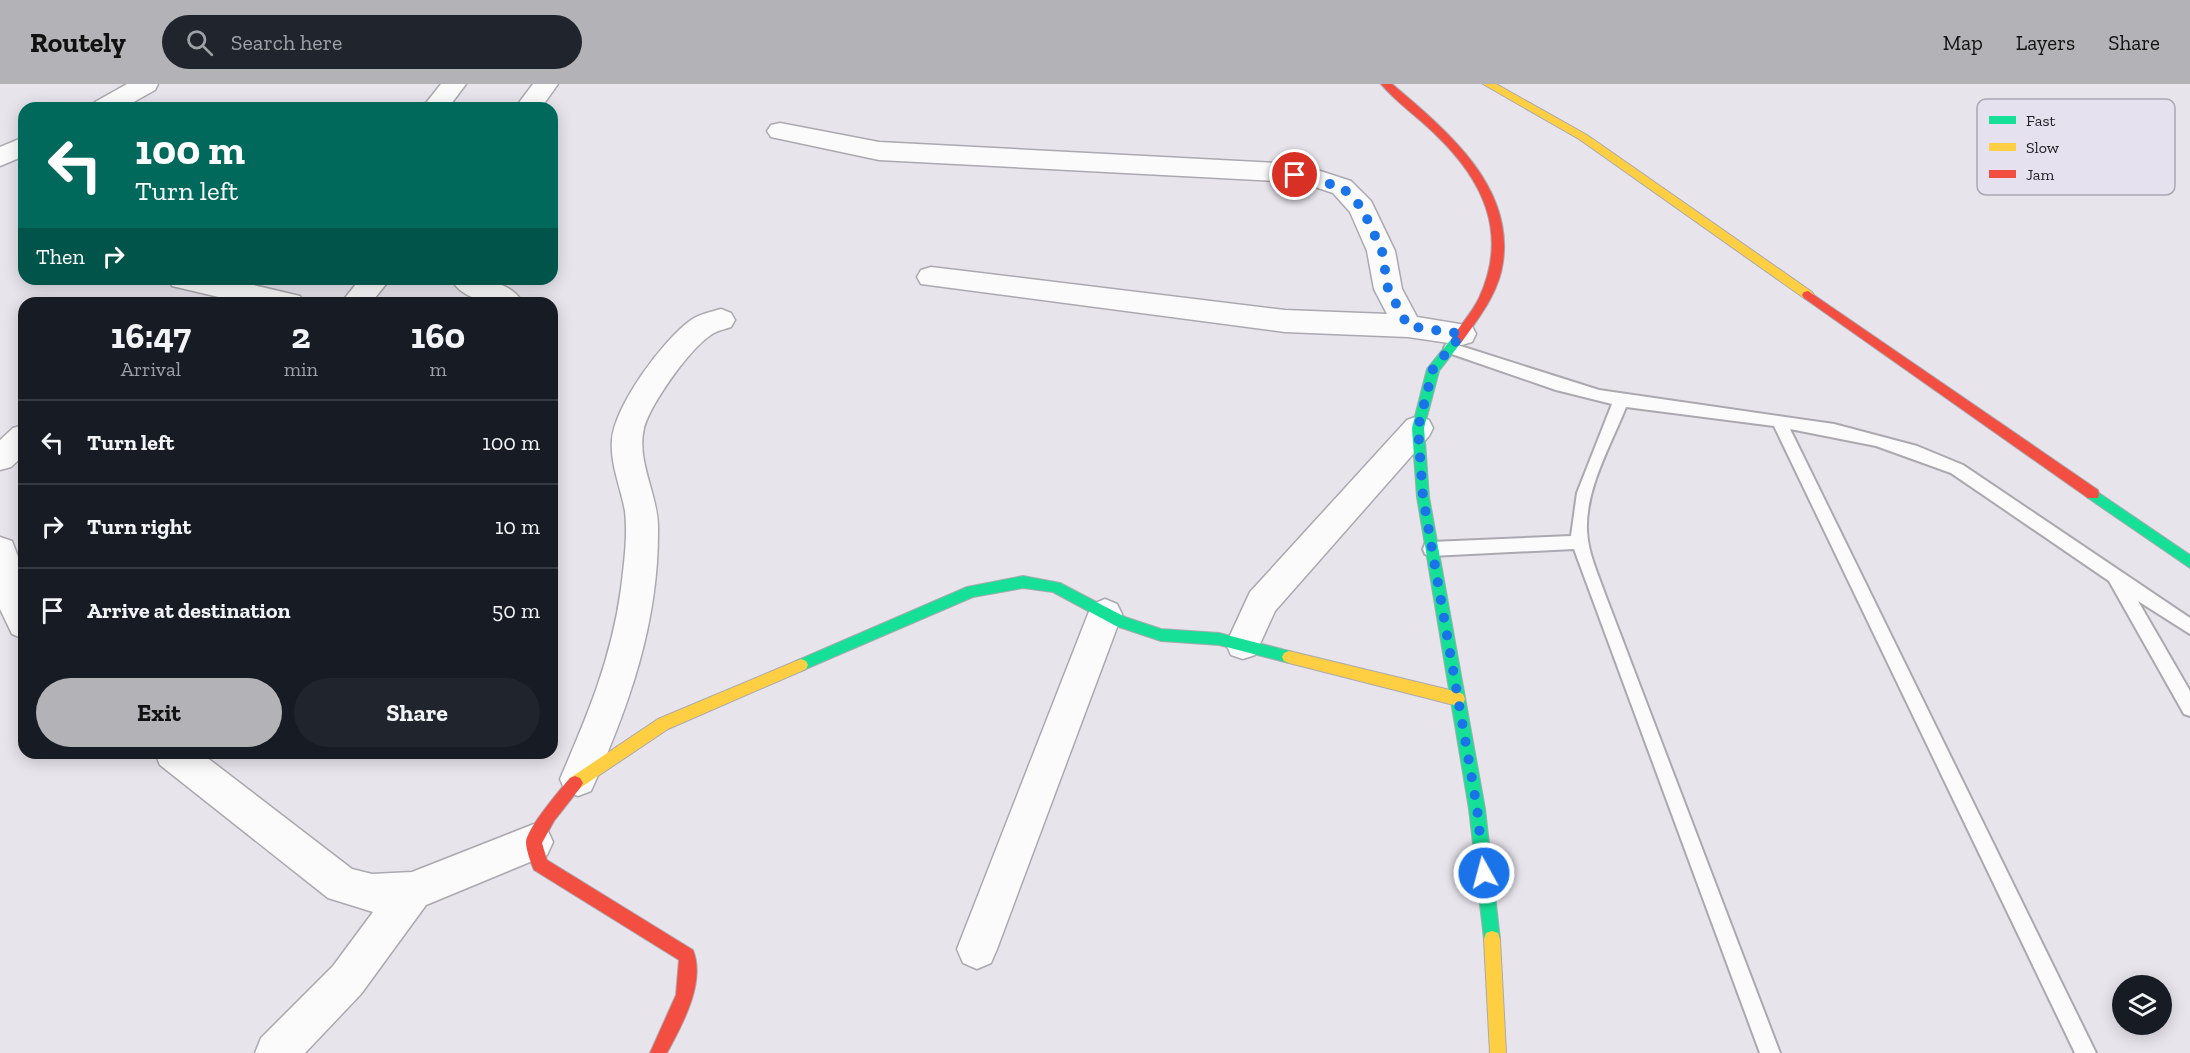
<!DOCTYPE html>
<html lang="en">
<head>
<meta charset="utf-8">
<style>
  body { margin:0; font-family:"Zilla Slab",serif; background:#20242c; color:#f1f3f6; height:100vh; display:flex; flex-direction:column; font-size:22px; white-space:nowrap }
  * { box-sizing:border-box; margin:0 }
  p { font-size:20px; color:#9ea1a6 }
  .icon { flex:none; width:33px; height:33px; fill:none; stroke:currentColor; stroke-width:2; stroke-linecap:round; stroke-linejoin:round }
  .map { position:relative; flex:1; overflow:hidden }
  .side { position:absolute; left:18px; top:213px; width:540px; height:462px; display:flex; flex-direction:column; background:#171b24; border-radius:18px; box-shadow:0 3px 15px #0003 }
  .side>* { flex:none }
  .guide { position:absolute; left:18px; top:18px; width:540px; height:183px; border-radius:18px; box-shadow:0 3px 15px #0003; background:#00695c; color:#fff; overflow:hidden }
  .tools { position:absolute; left:2112px; top:891px; display:grid; gap:12px }
  .tools a { display:grid; place-items:center; width:60px; height:60px; border-radius:50%; background:#171b24; box-shadow:0 3px 15px #0003; font-size:30px }
  .pin { position:absolute; display:grid; place-items:center; width:51px; height:51px; color:#fff; margin:-26px; border:3px solid #fff; border-radius:50%; box-shadow:0 2px 6px #0007 }
  .me { position:absolute; width:66px; margin:-33px; rotate:353deg; stroke-linejoin:round; filter:drop-shadow(0 0 4px #0008) }
  .turn { display:flex; align-items:center; gap:21px; height:126px; padding:0 18px; font-size:27px }
  .turn .icon { width:78px; height:78px; stroke-width:2.5 }
  .turn b { display:block; font-size:42px; line-height:51px }
  .then { display:flex; align-items:center; height:57px; padding:0 18px; background:#0003; gap:12px; font-size:22px }
  .eta { display:flex; justify-content:space-evenly; align-items:center; height:102px; text-align:center }
  .eta b { font-size:36px; font-weight:700; line-height:42px }
  .cta { display:flex; gap:12px; margin-top:auto; padding:12px 18px }
  .cta a { flex:1; height:69px; border-radius:36px; background:#b3b3b7; color:#111; font-size:24px; font-weight:700; line-height:69px; text-align:center }
  .cta a+a { background:#20242c; color:#f1f3f6 }
  ul { padding:0; list-style:none }
  li { display:flex; align-items:center; gap:18px; height:84px; padding:0 18px; border-top:2px solid #363941 }
  li div { flex:1 }
  li b { display:block; font-size:22px }
  li em { font-style:normal }
  header { display:flex; align-items:center; gap:36px; box-sizing:border-box; height:84px; padding:0 30px; background:#b3b3b7; color:#111 }
  header strong { font-size:28px }
  nav { display:flex; gap:33px; margin-inline-start:auto; font-size:21px }
  .search { width:420px; height:54px; background:#20242c; display:flex; align-items:center; gap:15px; box-sizing:border-box; padding:0 21px; border-radius:33px; color:#9ea1a6; font-size:22px }
  .map>svg:first-child { display:block }
</style>
</head>
<body>
<header>
<strong>Routely</strong>
<div class="search"><svg class="icon" aria-label="search" viewBox="0 0 24 24"><circle cx="10" cy="10" r="6"/><path d="M15 15l6 6"/></svg>Search here</div>
<nav><a>Map</a><a>Layers</a><a>Share</a></nav>
</header>
<div class="map">
<svg width="2190" height="969" viewBox="0 0 2190 969">
  <rect width="100%" height="100%" fill="#e7e4ec"/>
  <g fill="none" stroke-linecap="round" stroke-linejoin="round">
    <g stroke="#aba9af" stroke-width="4">
      <path id="lane" d="M 1451,259 L 1599,306 L 1834,340 L 1917,362 L 1963,381 L 2190,534 L 2190,550 L 2138,517 L 2190,607 L 2190,632 L 2184,630 L 2109,497 L 1951,389 L 1876,362 L 1790,345 L 2096,969 L 2075,969 L 1774,342 L 1626,323 C 1611,361 1585,405 1587,447 C 1588,469 1598,490 1605,510 L 1780,969 L 1760,969 L 1574,465 L 1431,472 L 1425,470 L 1423,465 L 1425,460 L 1431,458 L 1571,452 L 1577,409 L 1612,320 L 1556,306 L 1446,268 L 1444,264 L 1446,260 Z"/>
    </g>
    <g stroke="#aba9af" stroke-width="3">
      <path id="street" d="M 127,0 L 158,0 L 155,6 L 123,24 L 91,24 L 95,18 Z
        M 441,0 L 466,0 L 448,24 L 422,24 Z
        M 533,0 L 558,0 L 541,24 L 515,24 Z
        M 780,39 L 879,58 L 1278,79 L 1311,84 L 1351,97 L 1371,117 L 1395,167 L 1402,205 L 1417,233 L 1472,242 L 1476,250 L 1472,258 L 1462,261 L 1408,253 L 1285,248 L 921,200 L 917,193 L 921,186 L 931,183 L 1285,226 L 1387,230 L 1374,205 L 1367,167 L 1350,128 L 1333,109 L 1309,101 L 1278,97 L 879,76 L 771,53 L 767,47 L 771,41 Z
        M 24,53 L 24,72 L 0,82 L 0,63 Z
        M 168,195 L 228,195 L 300,212 L 304,219 L 244,219 L 172,202 Z
        M 360,195 L 390,195 L 371,219 L 341,219 Z
        M 451,195 C 476,195 509,194 523,219 C 498,219 465,220 451,195 Z
        M 721,225 L 731,229 L 735,236 L 731,243 C 726,245 719,246 714,249 C 691,262 651,319 644,344 C 636,378 658,410 658,443 C 659,539 629,622 591,707 L 578,712 L 565,707 L 560,695 C 588,630 611,576 621,505 C 624,480 628,452 625,427 C 621,404 610,380 612,356 C 615,321 663,256 691,236 C 699,230 711,228 721,225 Z
        M 1418,332 L 1429,336 L 1433,344 L 1429,352 L 1275,527 L 1255,571 L 1243,575 L 1231,571 L 1226,560 L 1250,508 L 1407,336 Z
        M 24,341 L 24,371 L 11,383 L 0,386 L 0,356 L 13,344 Z
        M 0,453 L 12,457 L 22,483 L 24,555 L 12,550 L 0,525 Z
        M 1105,515 L 1117,520 L 1122,530 L 997,865 L 991,879 L 977,885 L 963,879 L 957,865 L 1088,530 L 1093,520 Z
        M 155,669 L 201,669 L 352,785 L 372,790 L 412,788 L 534,740 L 547,745 L 553,758 L 547,771 L 426,821 L 361,910 L 305,969 L 255,969 L 261,954 L 333,882 L 373,828 L 328,814 L 160,681 Z"/>
    </g>
    <g stroke="#aba9af" stroke-width="2">
      <path id="fast" d="M 1457,252 L 1463,256 L 1439,287 L 1424,344 L 1429,413 L 1485,725 L 1500,855 L 1498,861 L 1492,863 L 1486,861 L 1484,855 L 1469,725 L 1417,413 L 1412,344 L 1427,285 L 1453,253 Z
        M 2093,405 L 2190,471 L 2190,484 L 2088,414 L 2087,410 L 2088,406 Z
        M 1023,492 L 1060,499 L 1125,533 L 1161,545 L 1219,549 L 1289,567 L 1294,569 L 1296,573 L 1294,577 L 1289,579 L 1219,561 L 1161,557 L 1116,542 L 1053,508 L 1023,504 L 973,513 L 801,587 L 796,585 L 794,581 L 796,577 L 967,503 Z"/>
    </g>
    <g stroke="#aba9af" stroke-width="2">
      <path id="slow" d="M 1483,0 L 1496,0 L 1587,51 L 1812,208 L 1814,211 L 1812,214 L 1804,214 L 1579,55 Z
        M 1289,567 L 1458,608 L 1463,610 L 1465,615 L 1463,620 L 1458,622 L 1289,579 L 1284,577 L 1282,573 L 1284,569 Z
        M 801,575 L 806,577 L 808,581 L 806,585 L 668,645 L 580,704 L 575,706 L 570,704 L 567,699 L 570,694 L 658,635 Z
        M 1492,847 L 1498,849 L 1500,855 L 1506,969 L 1490,969 L 1484,855 L 1486,849 Z"/>
    </g>
    <g stroke="#aba9af" stroke-width="2">
      <path id="jam" d="M 1381,0 L 1392,0 C 1445,45 1514,101 1503,178 C 1499,209 1478,235 1461,259 L 1457,260 L 1451,256 C 1459,242 1472,229 1479,214 C 1509,149 1483,96 1435,50 C 1418,33 1396,18 1381,0 Z
        M 1808,207 L 2098,406 L 2099,410 L 2098,414 L 2088,414 L 1804,214 L 1802,211 L 1804,208 Z
        M 575,692 L 580,694 L 583,699 L 580,704 L 554,737 L 542,759 L 547,776 L 693,866 C 706,899 682,941 667,969 L 650,969 L 676,911 L 679,876 L 534,786 C 531,779 526,766 526,758 C 527,744 560,706 570,694 Z"/>
    </g>
    <use href="#lane" fill="#fbfbfc" fill-rule="evenodd"/>
    <use href="#street" fill="#fbfbfc" fill-rule="evenodd"/>
    <use href="#fast" fill="#16e098" fill-rule="evenodd"/>
    <use href="#slow" fill="#ffcf43" fill-rule="evenodd"/>
    <use href="#jam" fill="#f24e42" fill-rule="evenodd"/>
  </g>
  <g fill="none" stroke-linecap="round" stroke-linejoin="round">
    <path stroke="#1a73e8" stroke-width="10" stroke-dasharray="0 18" d="M 1295,91 L 1342,103 L 1362,124 L 1382,167 L 1388,205 L 1408,242 L 1462,250 L 1433,285 L 1418,344 L 1423,413 L 1477,724 L 1484,789"/>
  </g>
  <rect x="1977" y="15" width="198" height="96" rx="9" fill="#e6e1ef" stroke="#aba7b2" stroke-width="1.5"/>
  <rect x="1989" y="32" width="27" height="8" fill="#16e098"/>
  <rect x="1989" y="59" width="27" height="8" fill="#ffcf43"/>
  <rect x="1989" y="86" width="27" height="8" fill="#f24e42"/>
  <g font-size="16" fill="#222025">
    <text x="2026" y="42">Fast</text>
    <text x="2026" y="69">Slow</text>
    <text x="2026" y="96">Jam</text>
  </g>
</svg>
<div class="tools">
<a><svg class="icon" aria-label="layers" viewBox="0 0 24 24"><path d="M12 4l9 5-9 5-9-5zM3 14l9 5 9-5"/></svg></a>
</div>
<div class="pin" style="left:1295px;top:91px;background:#d93025"><svg class="icon" aria-label="arrive" viewBox="0 0 24 24"><path d="M6 21V4h12l-3 4 3 4H6"/></svg></div>
<svg class="me" style="left:1484px;top:789px" viewBox="-20 -20 40 40"><circle r="17" fill="#1a73e8" stroke="#fff" stroke-width="3"/><path d="M0-11L8 9 0 5-8 9z" fill="#fff"/></svg>
<div class="guide">
<div class="turn"><svg class="icon" aria-label="left" viewBox="0 0 24 24"><path d="M17 20v-9H6M10 6l-5 5 5 5"/></svg><div><b>100 m</b>Turn left</div></div>
<div class="then">Then<svg class="icon" aria-label="right" viewBox="0 0 24 24"><path d="M7 20v-9h11M14 6l5 5-5 5"/></svg></div>
</div>
<section class="side">
<div class="eta">
<div><b>16:47</b><p>Arrival</p></div>
<div><b>2</b><p>min</p></div>
<div><b>160</b><p>m</p></div>
</div>
<ul>
<li><svg class="icon" aria-label="left" viewBox="0 0 24 24"><path d="M17 20v-9H6M10 6l-5 5 5 5"/></svg><div><b>Turn left</b></div><em>100 m</em></li>
<li><svg class="icon" aria-label="right" viewBox="0 0 24 24"><path d="M7 20v-9h11M14 6l5 5-5 5"/></svg><div><b>Turn right</b></div><em>10 m</em></li>
<li><svg class="icon" aria-label="arrive" viewBox="0 0 24 24"><path d="M6 21V4h12l-3 4 3 4H6"/></svg><div><b>Arrive at destination</b></div><em>50 m</em></li>
</ul>
<div class="cta"><a>Exit</a><a>Share</a></div>
</section>
</div>
</body>
</html>
